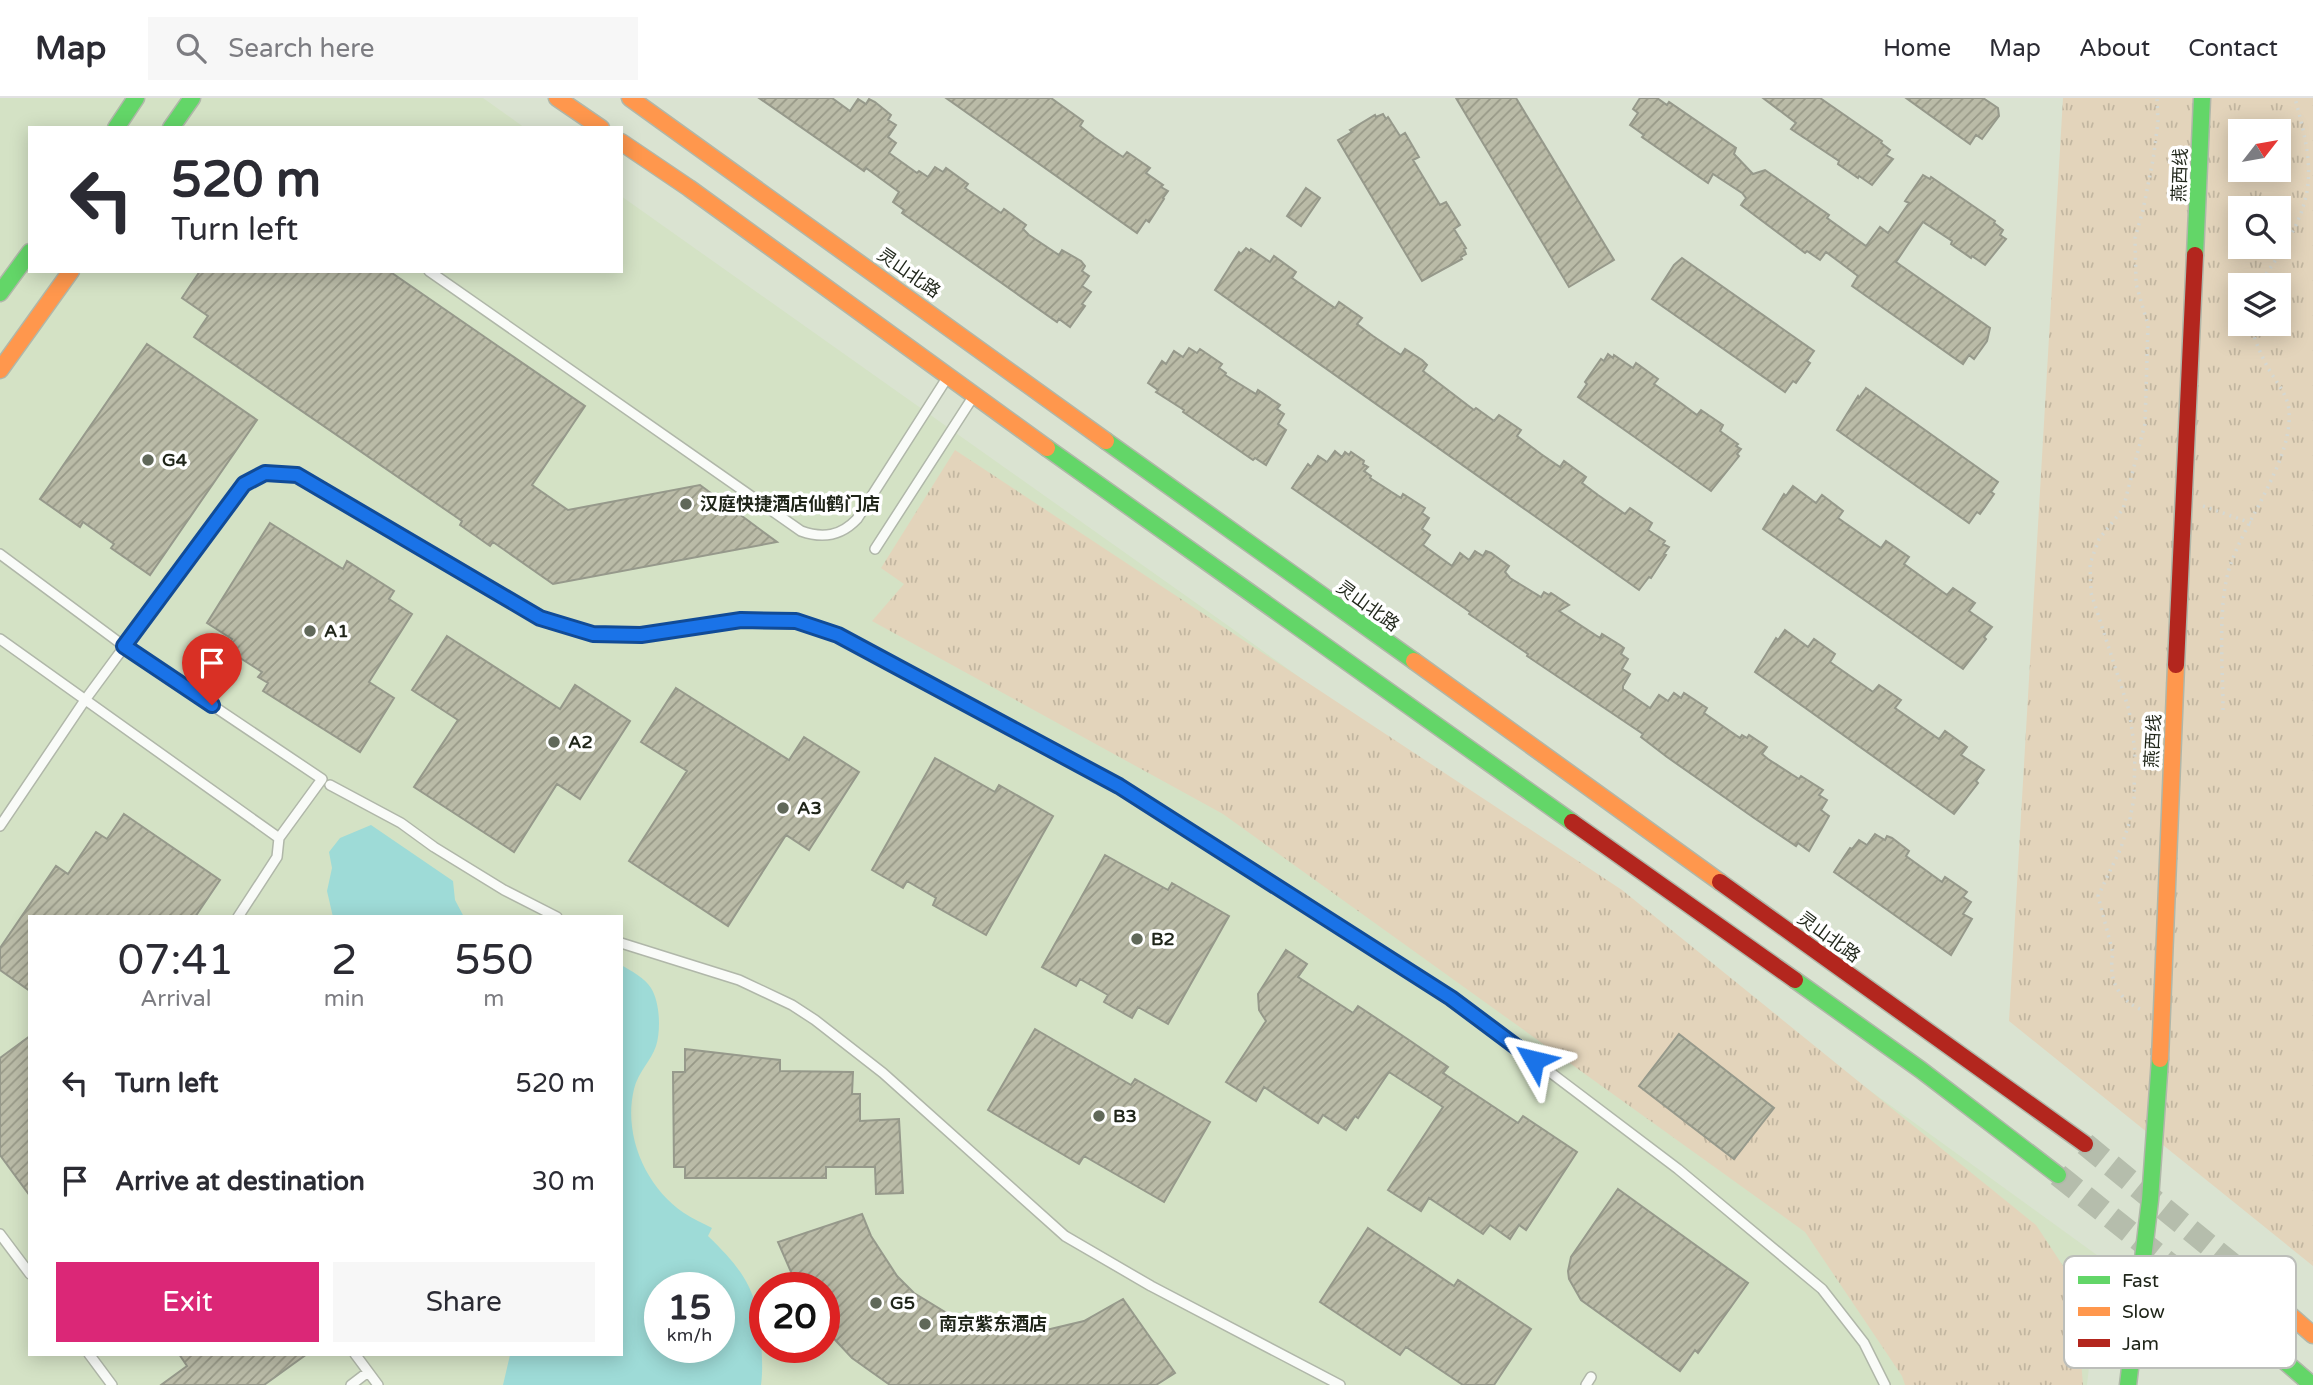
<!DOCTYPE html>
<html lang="en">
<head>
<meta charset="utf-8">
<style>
  body { margin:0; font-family:"Varela Round","Noto Sans SC",sans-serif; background:#f7f7f7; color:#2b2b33; height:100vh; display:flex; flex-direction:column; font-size:26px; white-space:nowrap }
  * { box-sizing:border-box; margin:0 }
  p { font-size:23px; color:#7c7c81 }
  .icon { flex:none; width:38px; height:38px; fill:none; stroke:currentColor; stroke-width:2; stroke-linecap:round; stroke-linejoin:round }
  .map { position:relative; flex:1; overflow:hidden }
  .drawer { position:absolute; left:28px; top:817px; width:595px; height:441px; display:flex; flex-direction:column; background:#fff; border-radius:0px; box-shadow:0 4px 18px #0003 }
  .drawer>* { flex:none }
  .banner { position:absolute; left:28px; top:28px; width:595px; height:147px; border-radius:0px; box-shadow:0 4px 18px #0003; background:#fff; color:#2b2b33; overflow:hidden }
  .needle { width:46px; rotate:59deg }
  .tools { position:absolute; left:2228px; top:21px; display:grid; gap:14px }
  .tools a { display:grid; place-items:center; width:63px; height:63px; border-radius:0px; background:#fff; box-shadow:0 4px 18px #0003; font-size:35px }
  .speed { position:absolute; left:644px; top:1174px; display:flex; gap:14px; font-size:35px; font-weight:700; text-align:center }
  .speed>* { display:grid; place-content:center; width:91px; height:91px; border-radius:50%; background:#fff; box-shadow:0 4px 18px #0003; line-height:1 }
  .speed small { font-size:18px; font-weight:400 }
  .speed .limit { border:10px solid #d22; background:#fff; color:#111 }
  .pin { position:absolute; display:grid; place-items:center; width:60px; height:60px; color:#fff; margin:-72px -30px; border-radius:50% 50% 50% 0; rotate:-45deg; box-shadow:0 0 7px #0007 }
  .pin .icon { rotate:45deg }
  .me { position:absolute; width:77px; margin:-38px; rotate:307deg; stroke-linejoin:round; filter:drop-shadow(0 0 5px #0008) }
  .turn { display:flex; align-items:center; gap:24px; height:147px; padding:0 28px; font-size:32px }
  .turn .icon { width:91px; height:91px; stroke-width:2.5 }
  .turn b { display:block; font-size:49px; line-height:60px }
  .eta { display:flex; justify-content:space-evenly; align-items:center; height:119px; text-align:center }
  .eta b { font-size:42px; font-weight:600; line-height:49px }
  .button { display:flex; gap:14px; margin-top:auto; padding:14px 28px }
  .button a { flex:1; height:80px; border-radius:0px; background:#db2777; color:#fff; font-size:28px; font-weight:600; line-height:80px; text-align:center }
  .button a+a { background:#f7f7f7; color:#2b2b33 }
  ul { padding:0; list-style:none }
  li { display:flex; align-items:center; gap:21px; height:98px; padding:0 28px }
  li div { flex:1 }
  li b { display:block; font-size:26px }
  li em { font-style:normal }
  header { display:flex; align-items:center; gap:42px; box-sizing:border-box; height:98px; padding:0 35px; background:#fff; border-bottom:2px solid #e1e1e2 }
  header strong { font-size:33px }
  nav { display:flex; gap:38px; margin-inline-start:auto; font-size:24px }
  .search { width:490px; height:63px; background:#f7f7f7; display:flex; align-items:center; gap:18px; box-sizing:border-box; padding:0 24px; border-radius:0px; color:#7c7c81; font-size:26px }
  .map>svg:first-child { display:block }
</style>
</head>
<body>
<header>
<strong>Map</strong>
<div class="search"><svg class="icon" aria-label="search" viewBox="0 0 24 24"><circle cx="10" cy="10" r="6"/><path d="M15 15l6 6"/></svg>Search here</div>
<nav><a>Home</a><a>Map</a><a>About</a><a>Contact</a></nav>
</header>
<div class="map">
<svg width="2313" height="1287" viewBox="0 0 2313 1287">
  <defs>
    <pattern id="park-tufts" width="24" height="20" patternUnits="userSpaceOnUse" patternTransform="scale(1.75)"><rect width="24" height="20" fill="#e3d4bb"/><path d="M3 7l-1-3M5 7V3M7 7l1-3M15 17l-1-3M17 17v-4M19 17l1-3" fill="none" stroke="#c2b6a0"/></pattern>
    <pattern id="building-hatch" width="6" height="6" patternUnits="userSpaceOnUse" patternTransform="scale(1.75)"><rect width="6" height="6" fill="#babba7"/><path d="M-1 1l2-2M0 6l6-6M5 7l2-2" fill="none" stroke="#979887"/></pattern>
  </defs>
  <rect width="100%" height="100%" fill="#dae3d1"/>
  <path fill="#d4e2c5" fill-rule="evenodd" d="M 0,0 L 483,0 L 525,30 L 30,30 L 30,173 L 621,173 L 621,98 L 1230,529 L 2101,1160 L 2087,1287 L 0,1287 ZM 30,819 L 621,819 L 621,1256 L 30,1256 ZM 660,1190 L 719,1190 L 719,1250 L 660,1250 ZM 765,1190 L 824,1190 L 824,1250 L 765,1250 Z"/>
  <path fill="url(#park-tufts)" fill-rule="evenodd" d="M 2063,0 L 2313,0 L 2313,1168 L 2009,923 ZM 2240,33 L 2278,33 L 2278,72 L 2240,72 ZM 2240,110 L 2278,110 L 2278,149 L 2240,149 ZM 2240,187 L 2278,187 L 2278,226 L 2240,226 Z
    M 955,352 L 1622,792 L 2036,1127 L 2075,1186 L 2083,1287 L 1905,1287 L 1902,1278 L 1805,1134 L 1223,716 L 872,523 L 904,486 L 881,470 Z"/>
  <path fill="#9edbd7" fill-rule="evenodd" d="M 371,727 L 453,783 L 455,802 L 464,819 L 333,819 L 327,793 L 332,770 L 329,754 L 340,740 Z
    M 621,867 C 630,872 646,881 651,890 C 660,904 661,933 656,948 C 651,963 638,974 634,991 C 623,1036 645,1089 684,1115 C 693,1121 703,1125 712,1130 L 708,1138 C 743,1172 758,1192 761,1243 C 762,1258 763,1272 761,1287 L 503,1287 L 510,1257 L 621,1256 ZM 660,1190 L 719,1190 L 719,1250 L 660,1250 Z"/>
  <path fill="url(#building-hatch)" stroke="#96998b" stroke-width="2" d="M 759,0 L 832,0 L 850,13 L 858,1 L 866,6 L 869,1 L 875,4 L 891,17 L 888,22 L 896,27 L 888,39 L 896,45 L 889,55 L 917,75 L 919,73 L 928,79 L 935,69 L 943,74 L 946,70 L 968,86 L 965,90 L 1001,115 L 1004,111 L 1026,127 L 1023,131 L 1029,137 L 1059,157 L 1062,152 L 1081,163 L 1085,168 L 1082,173 L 1089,178 L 1082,188 L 1091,194 L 1082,206 L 1085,208 L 1070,229 L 1059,221 L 1057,224 L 902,115 L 904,112 L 893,104 L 899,94 L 866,70 L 864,73 Z
    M 946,0 L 1051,0 L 1083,23 L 1080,28 L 1094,39 L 1123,59 L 1127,54 L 1150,70 L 1146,75 L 1163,87 L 1161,89 L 1168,93 L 1163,100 L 1164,101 L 1149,124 L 1146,122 L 1137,135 Z
    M 1456,0 L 1516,0 L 1614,162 L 1569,189 Z
    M 1640,0 L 1657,0 L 1667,7 L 1669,4 L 1736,50 L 1734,56 L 1753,76 L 1765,72 L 1829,117 L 1827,120 L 1866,148 L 1880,129 L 1888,135 L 1909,105 L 1905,103 L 1923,77 L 1930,81 L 1931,79 L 1995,123 L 1994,125 L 2003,132 L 2000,137 L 2006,141 L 1985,167 L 1972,158 L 1971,160 L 1951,146 L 1952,143 L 1923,124 L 1896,164 L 1990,230 L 1987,243 L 1974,261 L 1969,257 L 1963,266 L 1852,188 L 1858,178 L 1826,154 L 1820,162 L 1807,153 L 1805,155 L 1741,107 L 1746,100 L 1742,95 L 1713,76 L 1708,85 L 1642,39 L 1644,37 L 1630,27 L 1638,15 L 1633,11 Z
    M 1763,0 L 1820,0 L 1882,43 L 1881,45 L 1890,52 L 1886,57 L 1893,61 L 1872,87 L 1859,78 L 1858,80 L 1838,66 L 1839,63 L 1791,31 L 1796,25 Z
    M 1906,0 L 1983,0 L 1998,10 L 1999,18 L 1982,41 L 1976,37 L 1970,46 Z
    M 1383,16 L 1386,21 L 1388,19 L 1400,38 L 1405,35 L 1419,59 L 1413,62 L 1440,107 L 1446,104 L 1460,127 L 1454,131 L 1466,150 L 1464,151 L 1466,156 L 1461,159 L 1462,161 L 1422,183 L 1338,42 L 1352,34 L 1350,32 L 1375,17 L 1376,19 Z
    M 1306,90 L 1320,100 L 1301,128 L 1287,118 Z
    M 1246,150 L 1250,153 L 1251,151 L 1270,164 L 1274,158 L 1296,174 L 1292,180 L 1335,210 L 1339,204 L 1362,220 L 1357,226 L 1373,238 L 1401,257 L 1405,251 L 1422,262 L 1427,267 L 1423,273 L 1470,309 L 1474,312 L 1476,310 L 1494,323 L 1499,317 L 1521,332 L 1517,338 L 1541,356 L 1560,369 L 1564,363 L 1586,379 L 1582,385 L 1598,397 L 1625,416 L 1630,410 L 1652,425 L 1648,432 L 1665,443 L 1663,446 L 1669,449 L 1664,456 L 1666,457 L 1651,480 L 1649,479 L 1639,492 L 1215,192 L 1239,154 L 1241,156 Z
    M 1682,160 L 1814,253 L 1807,263 L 1810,265 L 1796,285 L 1793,283 L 1785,294 L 1652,201 L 1674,167 Z
    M 200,173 L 389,173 L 585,308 L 532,387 L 568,412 L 700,387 L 777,444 L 553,486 L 493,444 L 490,448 L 460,427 L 462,423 L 194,239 L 208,218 L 182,200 Z
    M 147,246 L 257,322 L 150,477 L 111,450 L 114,446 L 83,424 L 80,429 L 40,401 Z
    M 1189,250 L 1197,255 L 1200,251 L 1222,266 L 1219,270 L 1226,275 L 1225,277 L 1256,296 L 1258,292 L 1280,307 L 1277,311 L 1284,316 L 1278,326 L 1286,332 L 1266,367 L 1255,360 L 1253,362 L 1183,314 L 1184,312 L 1156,294 L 1158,292 L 1148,285 L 1162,263 L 1166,266 L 1174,253 L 1183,259 Z
    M 1608,256 L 1613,260 L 1614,257 L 1633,270 L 1636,265 L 1658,281 L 1654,286 L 1674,300 L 1697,317 L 1701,312 L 1723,327 L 1720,333 L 1738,346 L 1736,348 L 1741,351 L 1737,356 L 1739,358 L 1711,393 L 1578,299 L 1587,286 L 1585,284 L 1601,261 L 1604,263 Z
    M 1866,290 L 1998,384 L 1991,394 L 1994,396 L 1980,416 L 1977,414 L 1969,425 L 1837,332 L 1858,298 L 1859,300 Z
    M 1335,353 L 1342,359 L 1345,354 L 1349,357 L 1351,354 L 1364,363 L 1363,366 L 1368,369 L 1364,373 L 1371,378 L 1370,380 L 1401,400 L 1403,396 L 1425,410 L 1422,415 L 1429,420 L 1422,431 L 1430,437 L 1423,447 L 1452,468 L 1460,455 L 1469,462 L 1475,453 L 1483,458 L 1486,453 L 1491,455 L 1509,468 L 1505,474 L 1510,480 L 1541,499 L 1544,494 L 1549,497 L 1551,495 L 1569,507 L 1559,513 L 1600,540 L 1602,536 L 1620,547 L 1624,550 L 1621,556 L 1628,561 L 1622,571 L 1630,576 L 1623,588 L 1623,591 L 1650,610 L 1659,597 L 1668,603 L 1674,595 L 1681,600 L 1684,595 L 1707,610 L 1704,615 L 1740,640 L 1742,637 L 1747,640 L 1749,637 L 1767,649 L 1762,656 L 1768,661 L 1799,681 L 1801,678 L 1823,692 L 1819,697 L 1827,702 L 1821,712 L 1829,718 L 1809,753 L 1798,745 L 1796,748 L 1757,722 L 1667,659 L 1641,639 L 1643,636 L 1527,558 L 1528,556 L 1469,516 L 1470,514 L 1292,390 L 1308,366 L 1311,369 L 1318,358 L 1327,364 Z
    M 1793,388 L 1816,405 L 1822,397 L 1843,413 L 1838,420 L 1881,450 L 1886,443 L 1909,459 L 1904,466 L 1947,497 L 1953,490 L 1975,505 L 1969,513 L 1992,529 L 1984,539 L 1986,541 L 1963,571 L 1763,431 L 1784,396 L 1786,398 Z
    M 270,425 L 343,471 L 347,463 L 394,493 L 389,501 L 412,516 L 369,584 L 394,600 L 360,654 L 263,593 L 268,585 L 258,579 L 262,574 L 226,551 L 232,541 L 207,525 Z
    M 1785,532 L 1808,549 L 1814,541 L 1835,556 L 1830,564 L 1873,594 L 1879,587 L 1901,602 L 1895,610 L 1939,641 L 1945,633 L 1967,649 L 1961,657 L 1984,672 L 1976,683 L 1978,685 L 1954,716 L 1755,574 L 1776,540 L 1778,542 Z
    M 447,538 L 560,611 L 575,587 L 630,623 L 580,701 L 557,686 L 514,754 L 414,689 L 458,622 L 412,592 Z
    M 676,590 L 789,662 L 804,639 L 859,674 L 809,752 L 786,737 L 728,828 L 629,763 L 687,673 L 641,644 Z
    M 935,660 L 995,694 L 999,687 L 1053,718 L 986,837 L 933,807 L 936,800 L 907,783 L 903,790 L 872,772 Z
    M 124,716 L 220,782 L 195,819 L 30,819 L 30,893 L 0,872 L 0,850 L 56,768 L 68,776 L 96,734 L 107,741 Z
    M 1875,736 L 1885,742 L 1887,738 L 1892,740 L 1909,753 L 1906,758 L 1942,784 L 1945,779 L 1967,794 L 1963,799 L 1971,804 L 1963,816 L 1972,821 L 1951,857 L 1834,774 L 1850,750 L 1852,751 L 1859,742 L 1867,747 Z
    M 1105,757 L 1168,792 L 1172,785 L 1229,818 L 1168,926 L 1138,909 L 1132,920 L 1104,904 L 1108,897 L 1080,881 L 1076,888 L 1042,869 Z
    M 1286,852 L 1307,866 L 1298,879 L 1353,915 L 1358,908 L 1409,942 L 1448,969 L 1443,975 L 1518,1025 L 1523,1018 L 1577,1054 L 1526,1132 L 1519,1127 L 1510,1141 L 1490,1127 L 1483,1136 L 1429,1100 L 1421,1113 L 1388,1092 L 1443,1009 L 1389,974 L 1358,1020 L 1355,1018 L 1346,1032 L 1323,1017 L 1318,1025 L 1264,989 L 1256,1003 L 1226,984 L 1266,923 L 1259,912 L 1258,896 Z
    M 1035,931 L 1131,987 L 1135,981 L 1210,1024 L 1164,1104 L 1084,1058 L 1079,1066 L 988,1012 Z
    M 1679,936 L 1774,1010 L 1734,1061 L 1639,988 Z
    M 30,938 L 30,1098 L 0,1057 L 0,960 Z
    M 685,951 L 780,962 L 780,973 L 853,974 L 852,996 L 860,996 L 860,1023 L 899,1021 L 903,1095 L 876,1096 L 875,1069 L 826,1069 L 826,1080 L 685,1080 L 685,1069 L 674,1069 L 673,974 L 685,974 Z
    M 1618,1091 L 1748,1185 L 1698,1255 L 1695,1252 L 1680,1273 L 1581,1202 L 1569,1181 L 1568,1173 L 1571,1159 Z
    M 862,1116 L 871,1138 L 897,1178 L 914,1195 L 955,1220 L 998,1233 L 1042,1233 L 1084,1223 L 1123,1201 L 1175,1275 L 1156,1287 L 890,1287 L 852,1260 L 824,1230 L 824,1190 L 798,1190 L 778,1144 Z
    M 1368,1130 L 1454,1188 L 1458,1182 L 1531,1231 L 1494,1287 L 1463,1287 L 1406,1249 L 1400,1257 L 1320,1204 Z
    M 179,1256 L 307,1256 L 264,1287 L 161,1287 L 187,1268 Z"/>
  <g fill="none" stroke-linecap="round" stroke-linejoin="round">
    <path stroke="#b5bdac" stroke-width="23" stroke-dasharray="23 11" stroke-linecap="butt" d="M 2085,1046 L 2233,1167
      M 2058,1077 L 2208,1197"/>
    <g stroke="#b0b7a9" stroke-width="12">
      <path id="lane" d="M 429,173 L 801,433 C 823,441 841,438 857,421 L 947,280
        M 875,451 L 973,299
        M 0,456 L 124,548 L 322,681 L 279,740 L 277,759 L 238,819
        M 0,541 L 279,740
        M 330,687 L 401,725 L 434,749 L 504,792 L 557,819
        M 0,728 L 85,602 L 244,386 L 265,375 L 297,377 L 540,520 L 593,536 L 641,537 L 741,522 L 796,523 L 838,537 L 1119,688 L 1452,900 L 1678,1071 L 1822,1191 L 1864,1245 L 1885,1287
        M 621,845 L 739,882 L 792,907 L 815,922 L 883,975 L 1065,1138 L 1151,1188 L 1340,1287
        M 0,1136 L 30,1176
        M 89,1256 L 112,1287
        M 355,1256 L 378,1287
        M 351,1287 L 368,1274
        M 1586,1287 L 1591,1279"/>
    </g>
    <g stroke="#b0b7a9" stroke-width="19">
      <path id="fast" d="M 116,30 L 136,0
        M 171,30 L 192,0
        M 2195,157 L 2202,0
        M 0,195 L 30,154
        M 1106,343 L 1414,563
        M 1047,350 L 1572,724
        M 1795,882 L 1921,972 L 2058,1077
        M 2208,1197 L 2312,1287
        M 2128,1287 L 2150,1102 L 2160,961"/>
    </g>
    <g stroke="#b0b7a9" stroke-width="19">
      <path id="slow" d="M 557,0 L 601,30
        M 630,0 L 1106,343
        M 621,44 L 689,90 L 1047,350
        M 0,272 L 71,173
        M 1414,563 L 1720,784
        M 2160,961 L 2176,567
        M 2233,1167 L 2313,1237"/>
    </g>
    <g stroke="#b0b7a9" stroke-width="19">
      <path id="jam" d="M 2176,567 L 2195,157
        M 1572,724 L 1795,882
        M 1720,784 L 2085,1046"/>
    </g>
    <path stroke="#d5d8d2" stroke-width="3.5" stroke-dasharray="2 5" stroke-linecap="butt" d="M 2258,187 C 2279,158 2304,124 2308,86 C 2311,57 2302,27 2295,0
      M 2203,408 L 2251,425
      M 2223,612 C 2223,570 2217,507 2230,468 C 2245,423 2293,361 2289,313 C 2288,295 2273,281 2266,266 C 2259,253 2254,239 2250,226
      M 2140,911 C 2117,901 2108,879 2113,855 L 2098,798 L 2120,752 L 2129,726 L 2134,700 L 2135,653 L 2129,612 L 2091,495 L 2090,466 L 2099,441 L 2123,411 L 2145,326 L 2148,227 L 2136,186 L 2135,140 L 2143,112 L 2153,62 L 2158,24 L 2157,0"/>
    <use href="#lane" stroke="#f9fbf8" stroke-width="9"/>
    <use href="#fast" stroke="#63d668" stroke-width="16"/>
    <use href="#slow" stroke="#ff974d" stroke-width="16"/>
    <use href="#jam" stroke="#b3261e" stroke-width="16"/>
  </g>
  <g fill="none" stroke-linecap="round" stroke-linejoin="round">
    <g stroke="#114b97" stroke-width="18">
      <path id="route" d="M 212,607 L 124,548 L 244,386 L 265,375 L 297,377 L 540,520 L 593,536 L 641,537 L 741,522 L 796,523 L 838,537 L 1119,688 L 1451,900 L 1534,962"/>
    </g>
    <use href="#route" stroke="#1a73e8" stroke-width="12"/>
  </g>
  <g fill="#606859" stroke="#fff" stroke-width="2.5">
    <circle cx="148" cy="362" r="7"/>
    <circle cx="686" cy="406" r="7"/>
    <circle cx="310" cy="533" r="7"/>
    <circle cx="554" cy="644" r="7"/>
    <circle cx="783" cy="710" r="7"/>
    <circle cx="1137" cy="841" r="7"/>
    <circle cx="1099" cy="1018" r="7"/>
    <circle cx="876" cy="1205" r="7"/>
    <circle cx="925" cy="1226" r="7"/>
  </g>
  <g text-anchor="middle" stroke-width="7" stroke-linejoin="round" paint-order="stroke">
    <g font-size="18" fill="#1f2519" stroke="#fff">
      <text transform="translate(2180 77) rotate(-88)" y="6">燕西线</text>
      <text transform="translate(909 175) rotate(35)" y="6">灵山北路</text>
      <text transform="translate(1368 508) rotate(36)" y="6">灵山北路</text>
      <text transform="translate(2153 643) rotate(-87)" y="6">燕西线</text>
      <text transform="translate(1829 839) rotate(36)" y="6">灵山北路</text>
    </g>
    <g font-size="18" font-weight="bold" fill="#1f2519" stroke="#fff" text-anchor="start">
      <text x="162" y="368">G4</text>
      <text x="700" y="412">汉庭快捷酒店仙鹤门店</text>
      <text x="324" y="539">A1</text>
      <text x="568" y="650">A2</text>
      <text x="797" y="716">A3</text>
      <text x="1151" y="847">B2</text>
      <text x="1113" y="1024">B3</text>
      <text x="890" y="1211">G5</text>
      <text x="939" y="1232">南京紫东酒店</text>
    </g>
  </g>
  <rect x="2064" y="1158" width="232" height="112" rx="10" fill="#fff" stroke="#bcbeba" stroke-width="2"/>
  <rect x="2078" y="1178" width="32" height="8" fill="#63d668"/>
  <rect x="2078" y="1209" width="32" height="9" fill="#ff974d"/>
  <rect x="2078" y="1241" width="32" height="8" fill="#b3261e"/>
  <g font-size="19" fill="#1f2519">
    <text x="2122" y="1189">Fast</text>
    <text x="2122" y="1220">Slow</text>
    <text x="2122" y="1252">Jam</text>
  </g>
</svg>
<div class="tools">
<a><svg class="needle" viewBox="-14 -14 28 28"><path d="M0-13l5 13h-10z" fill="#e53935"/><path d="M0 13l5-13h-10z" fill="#7c7c81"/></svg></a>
<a><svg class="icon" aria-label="search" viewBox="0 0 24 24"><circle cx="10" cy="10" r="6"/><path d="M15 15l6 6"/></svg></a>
<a><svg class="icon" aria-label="layers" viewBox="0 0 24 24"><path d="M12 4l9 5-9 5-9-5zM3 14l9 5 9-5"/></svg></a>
</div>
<div class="speed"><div>15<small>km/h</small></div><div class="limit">20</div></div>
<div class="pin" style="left:212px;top:607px;background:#d93025"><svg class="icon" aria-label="arrive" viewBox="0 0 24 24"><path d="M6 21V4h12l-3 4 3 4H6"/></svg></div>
<svg class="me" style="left:1534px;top:962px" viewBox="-20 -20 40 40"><path d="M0-17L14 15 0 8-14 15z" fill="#1a73e8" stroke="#fff" stroke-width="4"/></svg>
<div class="banner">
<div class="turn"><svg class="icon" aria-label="left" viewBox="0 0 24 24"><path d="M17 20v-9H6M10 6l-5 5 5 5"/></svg><div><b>520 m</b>Turn left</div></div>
</div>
<section class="drawer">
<div class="eta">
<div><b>07:41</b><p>Arrival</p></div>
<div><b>2</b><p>min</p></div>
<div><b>550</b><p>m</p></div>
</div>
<ul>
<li><svg class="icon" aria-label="left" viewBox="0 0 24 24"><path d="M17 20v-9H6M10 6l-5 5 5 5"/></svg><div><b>Turn left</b></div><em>520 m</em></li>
<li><svg class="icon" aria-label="arrive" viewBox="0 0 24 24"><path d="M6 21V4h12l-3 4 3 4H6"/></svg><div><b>Arrive at destination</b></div><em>30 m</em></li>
</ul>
<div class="button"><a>Exit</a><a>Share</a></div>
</section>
</div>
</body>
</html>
